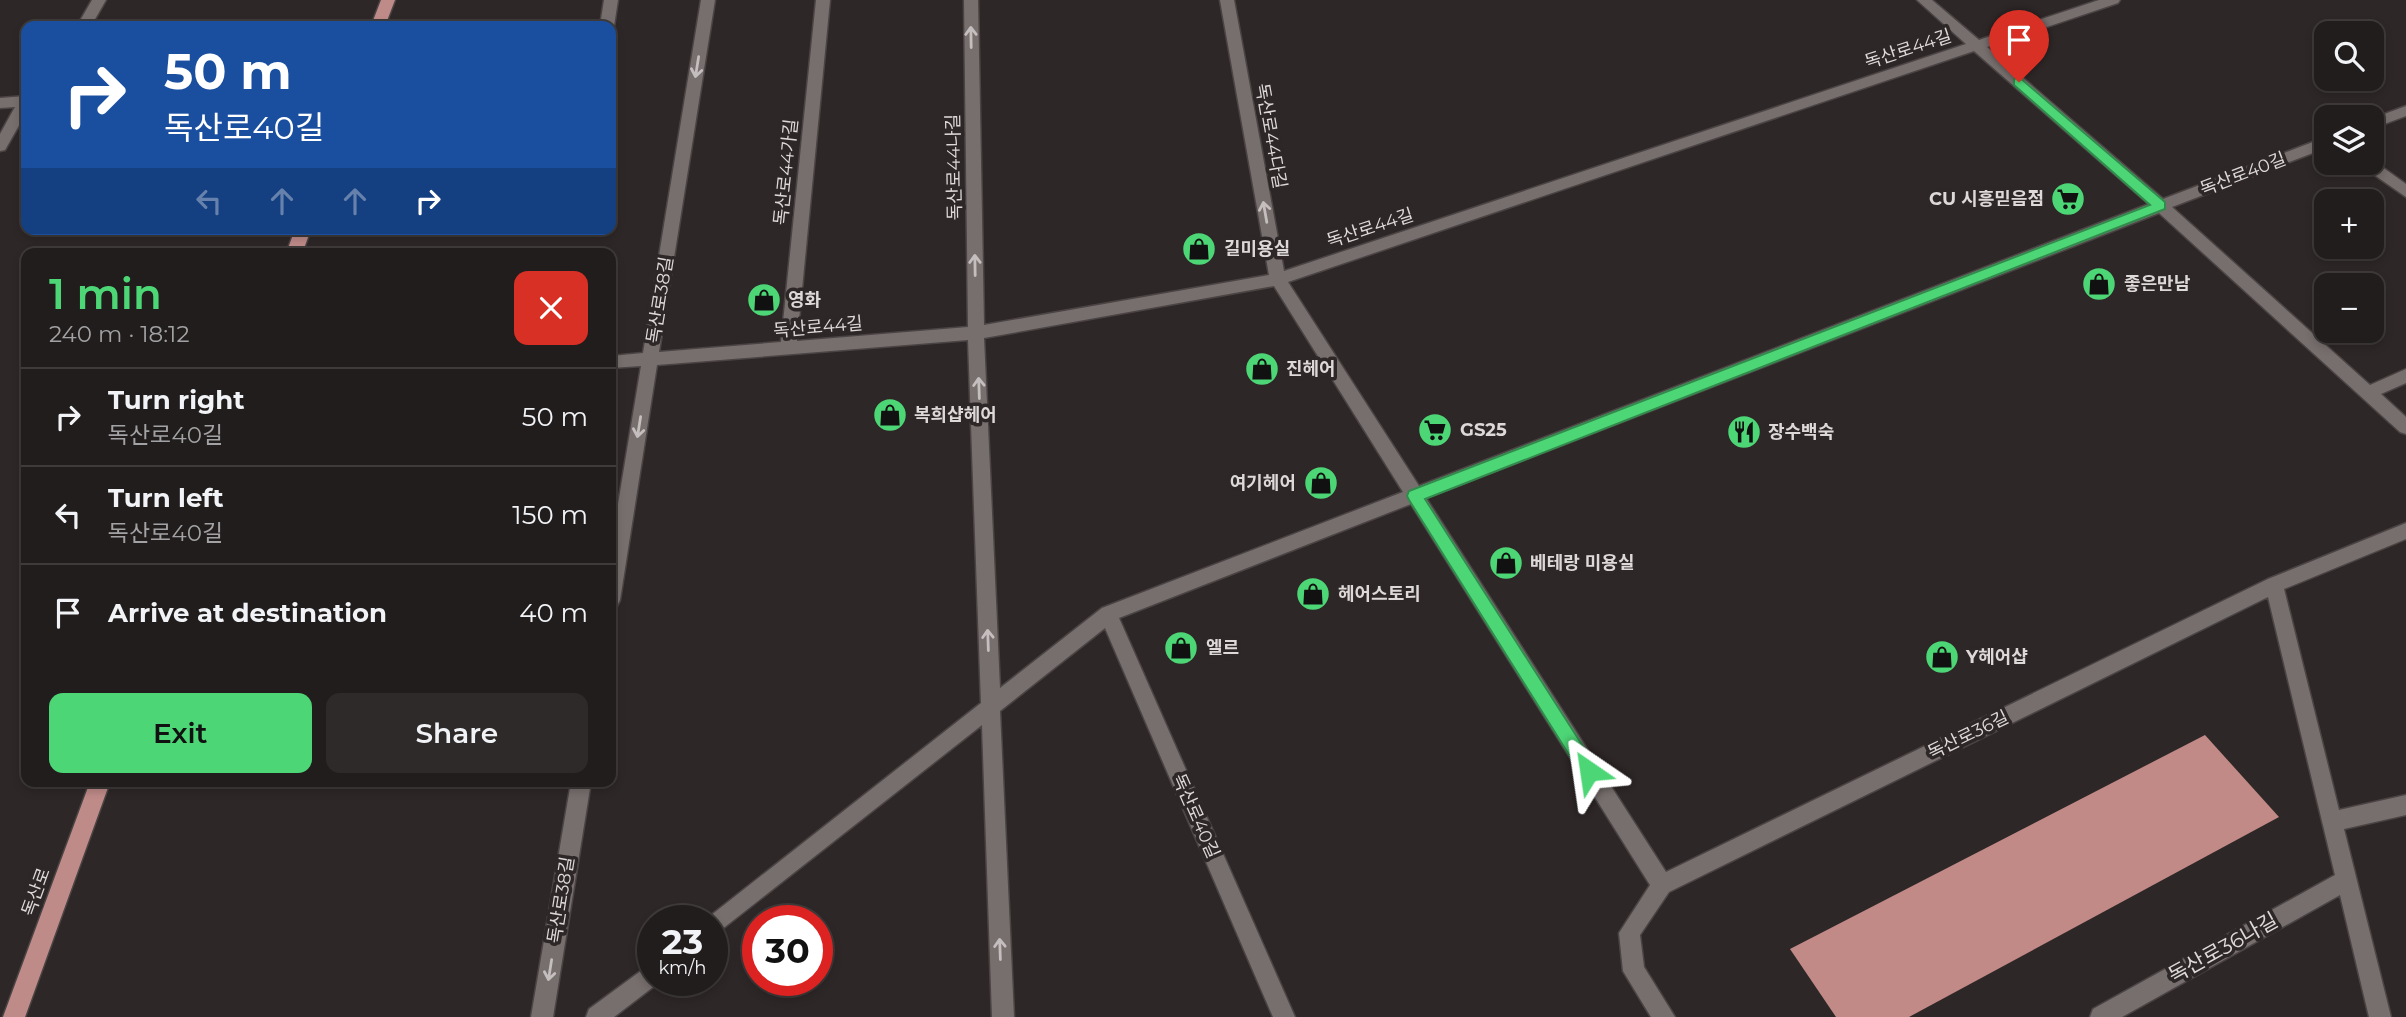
<!DOCTYPE html>
<html lang="en">
<head>
<meta charset="utf-8">
<style>
  body { margin:0; font-family:Montserrat,"Noto Sans KR",sans-serif; background:#2e2a2a; color:#f1f3f6; height:100vh; display:flex; flex-direction:column; font-size:26px; white-space:nowrap }
  * { box-sizing:border-box; margin:0 }
  p { font-size:23px; color:#a2a2a4 }
  .icon { flex:none; width:38px; height:38px; fill:none; stroke:currentColor; stroke-width:2; stroke-linecap:round; stroke-linejoin:round }
  .map { position:relative; flex:1; overflow:hidden }
  .details { position:absolute; left:21px; top:248px; width:595px; height:539px; display:flex; flex-direction:column; background:#221d1d; border-radius:14px; box-shadow:0 4px 10px #0003,0 0 0 2px #3f3b3b }
  .details>* { flex:none }
  .top-card { position:absolute; left:21px; top:21px; width:595px; height:214px; border-radius:14px; box-shadow:0 4px 10px #0003,0 0 0 2px #3f3b3b; background:#1a4fa0; color:#fff; overflow:hidden }
  .controls { position:absolute; left:2314px; top:21px; display:grid; gap:14px }
  .controls a { display:grid; place-items:center; width:70px; height:70px; border-radius:14px; background:#221d1d; box-shadow:0 4px 10px #0003,0 0 0 2px #3f3b3b; font-size:35px }
  .speed { position:absolute; left:637px; top:905px; display:flex; gap:14px; font-size:35px; font-weight:700; text-align:center }
  .speed>* { display:grid; place-content:center; width:91px; height:91px; border-radius:50%; background:#221d1d; box-shadow:0 4px 10px #0003,0 0 0 2px #3f3b3b; line-height:1 }
  .speed small { font-size:18px; font-weight:400 }
  .speed .limit { border:10px solid #d22; background:#fff; color:#111 }
  .pin { position:absolute; display:grid; place-items:center; width:60px; height:60px; color:#fff; margin:-72px -30px; border-radius:50% 50% 50% 0; rotate:-45deg; box-shadow:0 0 7px #0007 }
  .pin .icon { rotate:45deg }
  .me { position:absolute; width:77px; margin:-38px; rotate:328deg; stroke-linejoin:round; filter:drop-shadow(0 0 5px #0008) }
  .turn { display:flex; align-items:center; gap:24px; height:147px; padding:0 28px; font-size:32px }
  .turn .icon { width:91px; height:91px; stroke-width:2.5 }
  .turn b { display:block; font-size:49px; line-height:60px }
  .lanes { display:flex; align-items:center; height:66px; padding:0 28px; background:#0003; justify-content:center; gap:35px; direction:ltr }
  .lanes .off { opacity:.35 }
  .round { display:grid; place-items:center; flex:none; width:74px; height:74px; border-radius:14px; background:#2e2a2a }
  .headline { display:flex; align-items:center; justify-content:space-between; height:119px; padding:0 28px }
  h1 { font-size:42px; font-weight:600; line-height:52px; color:#4dd676 }
  .button { display:flex; gap:14px; margin-top:auto; padding:14px 28px }
  .button a { flex:1; height:80px; border-radius:14px; background:#4dd676; color:#111; font-size:28px; font-weight:600; line-height:80px; text-align:center }
  .button a+a { background:#2e2a2a; color:#f1f3f6 }
  ul { padding:0; list-style:none }
  li { display:flex; align-items:center; gap:21px; height:98px; padding:0 28px; border-top:2px solid #3f3b3b }
  li div { flex:1 }
  li b { display:block; font-size:26px }
  li em { font-style:normal }
  .map>svg:first-child { display:block }
</style>
</head>
<body>
<div class="map">
<svg width="2406" height="1017" viewBox="0 0 2406 1017">
  <rect width="100%" height="100%" fill="#2e2727"/>
  <path fill="#c28a87" d="M 2205,735 L 2279,817 L 1909,1017 L 1836,1017 L 1790,949 Z"/>
  <g fill="none" stroke-linecap="round" stroke-linejoin="round">
    <g stroke="#4b4444" stroke-width="3">
      <path id="minor" d="M 92,0 L 106,0 L 91,26 L 77,26 Z
        M 604,0 L 618,0 L 614,26 L 611,29 L 611,26 L 600,26 Z
        M 701,0 L 715,0 L 659,352 L 781,342 L 816,0 L 830,0 L 797,341 L 968,327 L 964,0 L 978,0 L 984,325 L 1269,275 L 1220,0 L 1234,0 L 1284,271 L 1966,44 L 1917,0 L 1932,0 L 1979,40 L 2099,0 L 2120,0 L 2118,3 L 1987,47 L 2163,199 L 2326,137 L 2326,148 L 2172,207 L 2370,385 L 2406,369 L 2406,383 L 2381,394 L 2406,417 L 2406,434 L 2400,432 L 2159,213 L 1426,498 L 1666,872 L 2268,579 L 2406,523 L 2406,539 L 2284,589 L 2339,810 L 2406,795 L 2406,815 L 2344,829 L 2391,1017 L 2369,1017 L 2340,895 L 2122,1017 L 2090,1017 L 2093,1009 L 2335,875 L 2268,597 L 1669,892 L 1640,935 L 1644,967 L 1675,1017 L 1651,1017 L 1623,971 L 1619,933 L 1650,885 L 1411,504 L 1119,618 L 1295,1017 L 1273,1017 L 1105,628 L 1000,711 L 1014,1017 L 992,1017 L 982,725 L 712,937 L 712,920 L 705,920 L 981,703 L 968,340 L 657,365 L 620,600 L 617,606 L 611,608 L 611,546 L 641,366 L 611,368 L 611,356 L 643,353 ZM 1974,51 L 2149,204 L 1419,486 L 1288,282 ZM 1274,286 L 1403,492 L 1102,608 L 1000,688 L 984,338 Z
        M 26,96 L 26,113 L 5,150 L 0,151 L 0,134 L 15,107 L 0,108 L 0,98 Z
        M 2406,106 L 2406,116 L 2371,129 L 2371,119 Z
        M 2371,159 L 2406,184 L 2406,197 L 2363,167 L 2361,163 L 2371,163 Z
        M 571,782 L 591,782 L 553,1017 L 531,1017 Z
        M 653,962 L 653,980 L 661,981 L 614,1017 L 586,1017 L 589,1009 Z"/>
    </g>
    <g stroke="#4b4444" stroke-width="3">
      <path id="major" d="M 381,0 L 395,0 L 385,26 L 371,26 Z
        M 295,229 L 311,229 L 302,254 L 286,254 Z
        M 90,782 L 110,782 L 25,1017 L 3,1017 Z"/>
    </g>
    <use href="#minor" fill="#776f6e" fill-rule="evenodd"/>
    <use href="#major" fill="#bf8b89" fill-rule="evenodd"/>
  </g>
  <defs><path id="oneway-shaft" d="M-6 0H5M1.5-3L5.5 0L1.5 3" fill="none" stroke-width="1.6" stroke-linecap="round" stroke-linejoin="round" transform="scale(1.75)"/></defs>
  <g stroke="#c4bebe">
    <use href="#oneway-shaft" transform="translate(971 37) rotate(-91)"/>
    <use href="#oneway-shaft" transform="translate(697 67) rotate(99)"/>
    <use href="#oneway-shaft" transform="translate(1265 212) rotate(-100)"/>
    <use href="#oneway-shaft" transform="translate(975 265) rotate(-91)"/>
    <use href="#oneway-shaft" transform="translate(979 388) rotate(-92)"/>
    <use href="#oneway-shaft" transform="translate(639 427) rotate(99)"/>
    <use href="#oneway-shaft" transform="translate(988 640) rotate(-92)"/>
    <use href="#oneway-shaft" transform="translate(1000 949) rotate(-92)"/>
    <use href="#oneway-shaft" transform="translate(550 970) rotate(99)"/>
  </g>
  <path fill="#4dd676" stroke="#328b4d" stroke-width="2" d="M 2019,77 L 2165,202 L 2165,209 L 1425,499 L 1595,765 L 1598,771 L 1595,777 L 1589,779 L 1583,777 L 1409,500 L 1407,496 L 1409,491 L 2150,205 L 2014,85 L 2014,79 Z"/>
  <defs>
    <g id="supermarket-disc" transform="scale(1.75)"><circle r="9.5" fill="#4dd676" stroke="#2e2727"/><path d="M-6-5.5h2.5l.6 2H6L4.5 2H-2.5L-4.4-4H-6ZM-1.5 3.2a1.3 1.3 0 1 0 .1 0ZM3 3.2a1.3 1.3 0 1 0 .1 0Z" fill="#111"/></g>
    <g id="shop-disc" transform="scale(1.75)"><circle r="9.5" fill="#4dd676" stroke="#2e2727"/><path d="M-5-2.5h2.3a2.7 3.5 0 0 1 5.4 0H5L5.5 6h-11ZM-1.5-2.5h3a1.5 2.3 0 0 0-3 0Z" fill="#111"/></g>
    <g id="restaurant-disc" transform="scale(1.75)"><circle r="9.5" fill="#4dd676" stroke="#2e2727"/><path d="M-5-6h1v4h1v-4h1v4h1v-4h1v5L-1.5 .5V6h-2V.5L-5-1ZM5-6V6H3V1.5H1.5Q1.5-4 5-6Z" fill="#111"/></g>
  </defs>
  <g fill-rule="evenodd">
    <use href="#supermarket-disc" x="2068" y="199"/>
    <use href="#shop-disc" x="1199" y="249"/>
    <use href="#shop-disc" x="2099" y="284"/>
    <use href="#shop-disc" x="764" y="300"/>
    <use href="#shop-disc" x="1262" y="369"/>
    <use href="#shop-disc" x="890" y="415"/>
    <use href="#supermarket-disc" x="1435" y="430"/>
    <use href="#restaurant-disc" x="1744" y="432"/>
    <use href="#shop-disc" x="1321" y="483"/>
    <use href="#shop-disc" x="1506" y="563"/>
    <use href="#shop-disc" x="1313" y="594"/>
    <use href="#shop-disc" x="1181" y="648"/>
    <use href="#shop-disc" x="1942" y="657"/>
  </g>
  <g text-anchor="middle" stroke-width="7" stroke-linejoin="round" paint-order="stroke">
    <g font-size="18" fill="#ded9d9" stroke="#2e2727">
      <text transform="translate(1908 49) rotate(-18)" y="6">독산로44길</text>
      <text transform="translate(1271 136) rotate(80)" y="6">독산로44다길</text>
      <text transform="translate(954 167) rotate(-91)" y="6">독산로44나길</text>
      <text transform="translate(786 172) rotate(-84)" y="6">독산로44가길</text>
      <text transform="translate(2243 174) rotate(-21)" y="6">독산로40길</text>
      <text transform="translate(1370 228) rotate(-18)" y="6">독산로44길</text>
      <text transform="translate(660 300) rotate(-81)" y="6">독산로38길</text>
      <text transform="translate(818 327) rotate(-5)" y="6">독산로44길</text>
      <text transform="translate(1968 735) rotate(-26)" y="6">독산로36길</text>
      <text transform="translate(1196 816) rotate(66)" y="6">독산로40길</text>
      <text transform="translate(36 892) rotate(-70)" y="6">독산로</text>
      <text transform="translate(561 900) rotate(-81)" y="6">독산로38길</text>
    </g>
    <g font-size="18" font-weight="bold" fill="#ded9d9" stroke="#2e2727" text-anchor="start">
      <text x="2044" y="205" text-anchor="end">CU 시흥믿음점</text>
      <text x="1224" y="255">길미용실</text>
      <text x="2124" y="290">좋은만남</text>
      <text x="788" y="306">영화</text>
      <text x="1286" y="375">진헤어</text>
      <text x="914" y="421">복희샵헤어</text>
      <text x="1460" y="436">GS25</text>
      <text x="1768" y="438">장수백숙</text>
      <text x="1296" y="489" text-anchor="end">여기헤어</text>
      <text x="1530" y="569">베테랑 미용실</text>
      <text x="1338" y="600">헤어스토리</text>
      <text x="1206" y="654">엘르</text>
      <text x="1966" y="663">Y헤어샵</text>
    </g>
    <g font-size="21" fill="#ded9d9" stroke="#2e2727">
      <text transform="translate(2223 948) rotate(-29)" y="7">독산로36나길</text>
    </g>
  </g>
</svg>
<div class="controls">
<a><svg class="icon" aria-label="search" viewBox="0 0 24 24"><circle cx="10" cy="10" r="6"/><path d="M15 15l6 6"/></svg></a>
<a><svg class="icon" aria-label="layers" viewBox="0 0 24 24"><path d="M12 4l9 5-9 5-9-5zM3 14l9 5 9-5"/></svg></a>
<a>+</a>
<a>−</a>
</div>
<div class="speed"><div>23<small>km/h</small></div><div class="limit">30</div></div>
<div class="pin" style="left:2019px;top:82px;background:#d93025"><svg class="icon" aria-label="arrive" viewBox="0 0 24 24"><path d="M6 21V4h12l-3 4 3 4H6"/></svg></div>
<svg class="me" style="left:1589px;top:771px" viewBox="-20 -20 40 40"><path d="M0-17L14 15 0 8-14 15z" fill="#4dd676" stroke="#fff" stroke-width="4"/></svg>
<div class="top-card">
<div class="turn"><svg class="icon" aria-label="right" viewBox="0 0 24 24"><path d="M7 20v-9h11M14 6l5 5-5 5"/></svg><div><b>50 m</b>독산로40길</div></div>
<div class="lanes"><svg class="icon off" aria-label="left" viewBox="0 0 24 24"><path d="M17 20v-9H6M10 6l-5 5 5 5"/></svg><svg class="icon off" aria-label="ahead" viewBox="0 0 24 24"><path d="M12 20V5M6 11l6-6 6 6"/></svg><svg class="icon off" aria-label="ahead" viewBox="0 0 24 24"><path d="M12 20V5M6 11l6-6 6 6"/></svg><svg class="icon" aria-label="right" viewBox="0 0 24 24"><path d="M7 20v-9h11M14 6l5 5-5 5"/></svg></div>
</div>
<section class="details">
<div class="headline"><div><h1>1 min</h1><p>240 m · 18:12</p></div><a class="round" style="background:#d93025;color:#fff"><svg class="icon" aria-label="close" viewBox="0 0 24 24"><path d="M6 6l12 12M18 6L6 18"/></svg></a></div>
<ul>
<li><svg class="icon" aria-label="right" viewBox="0 0 24 24"><path d="M7 20v-9h11M14 6l5 5-5 5"/></svg><div><b>Turn right</b><p>독산로40길</p></div><em>50 m</em></li>
<li><svg class="icon" aria-label="left" viewBox="0 0 24 24"><path d="M17 20v-9H6M10 6l-5 5 5 5"/></svg><div><b>Turn left</b><p>독산로40길</p></div><em>150 m</em></li>
<li><svg class="icon" aria-label="arrive" viewBox="0 0 24 24"><path d="M6 21V4h12l-3 4 3 4H6"/></svg><div><b>Arrive at destination</b></div><em>40 m</em></li>
</ul>
<div class="button"><a>Exit</a><a>Share</a></div>
</section>
</div>
</body>
</html>
